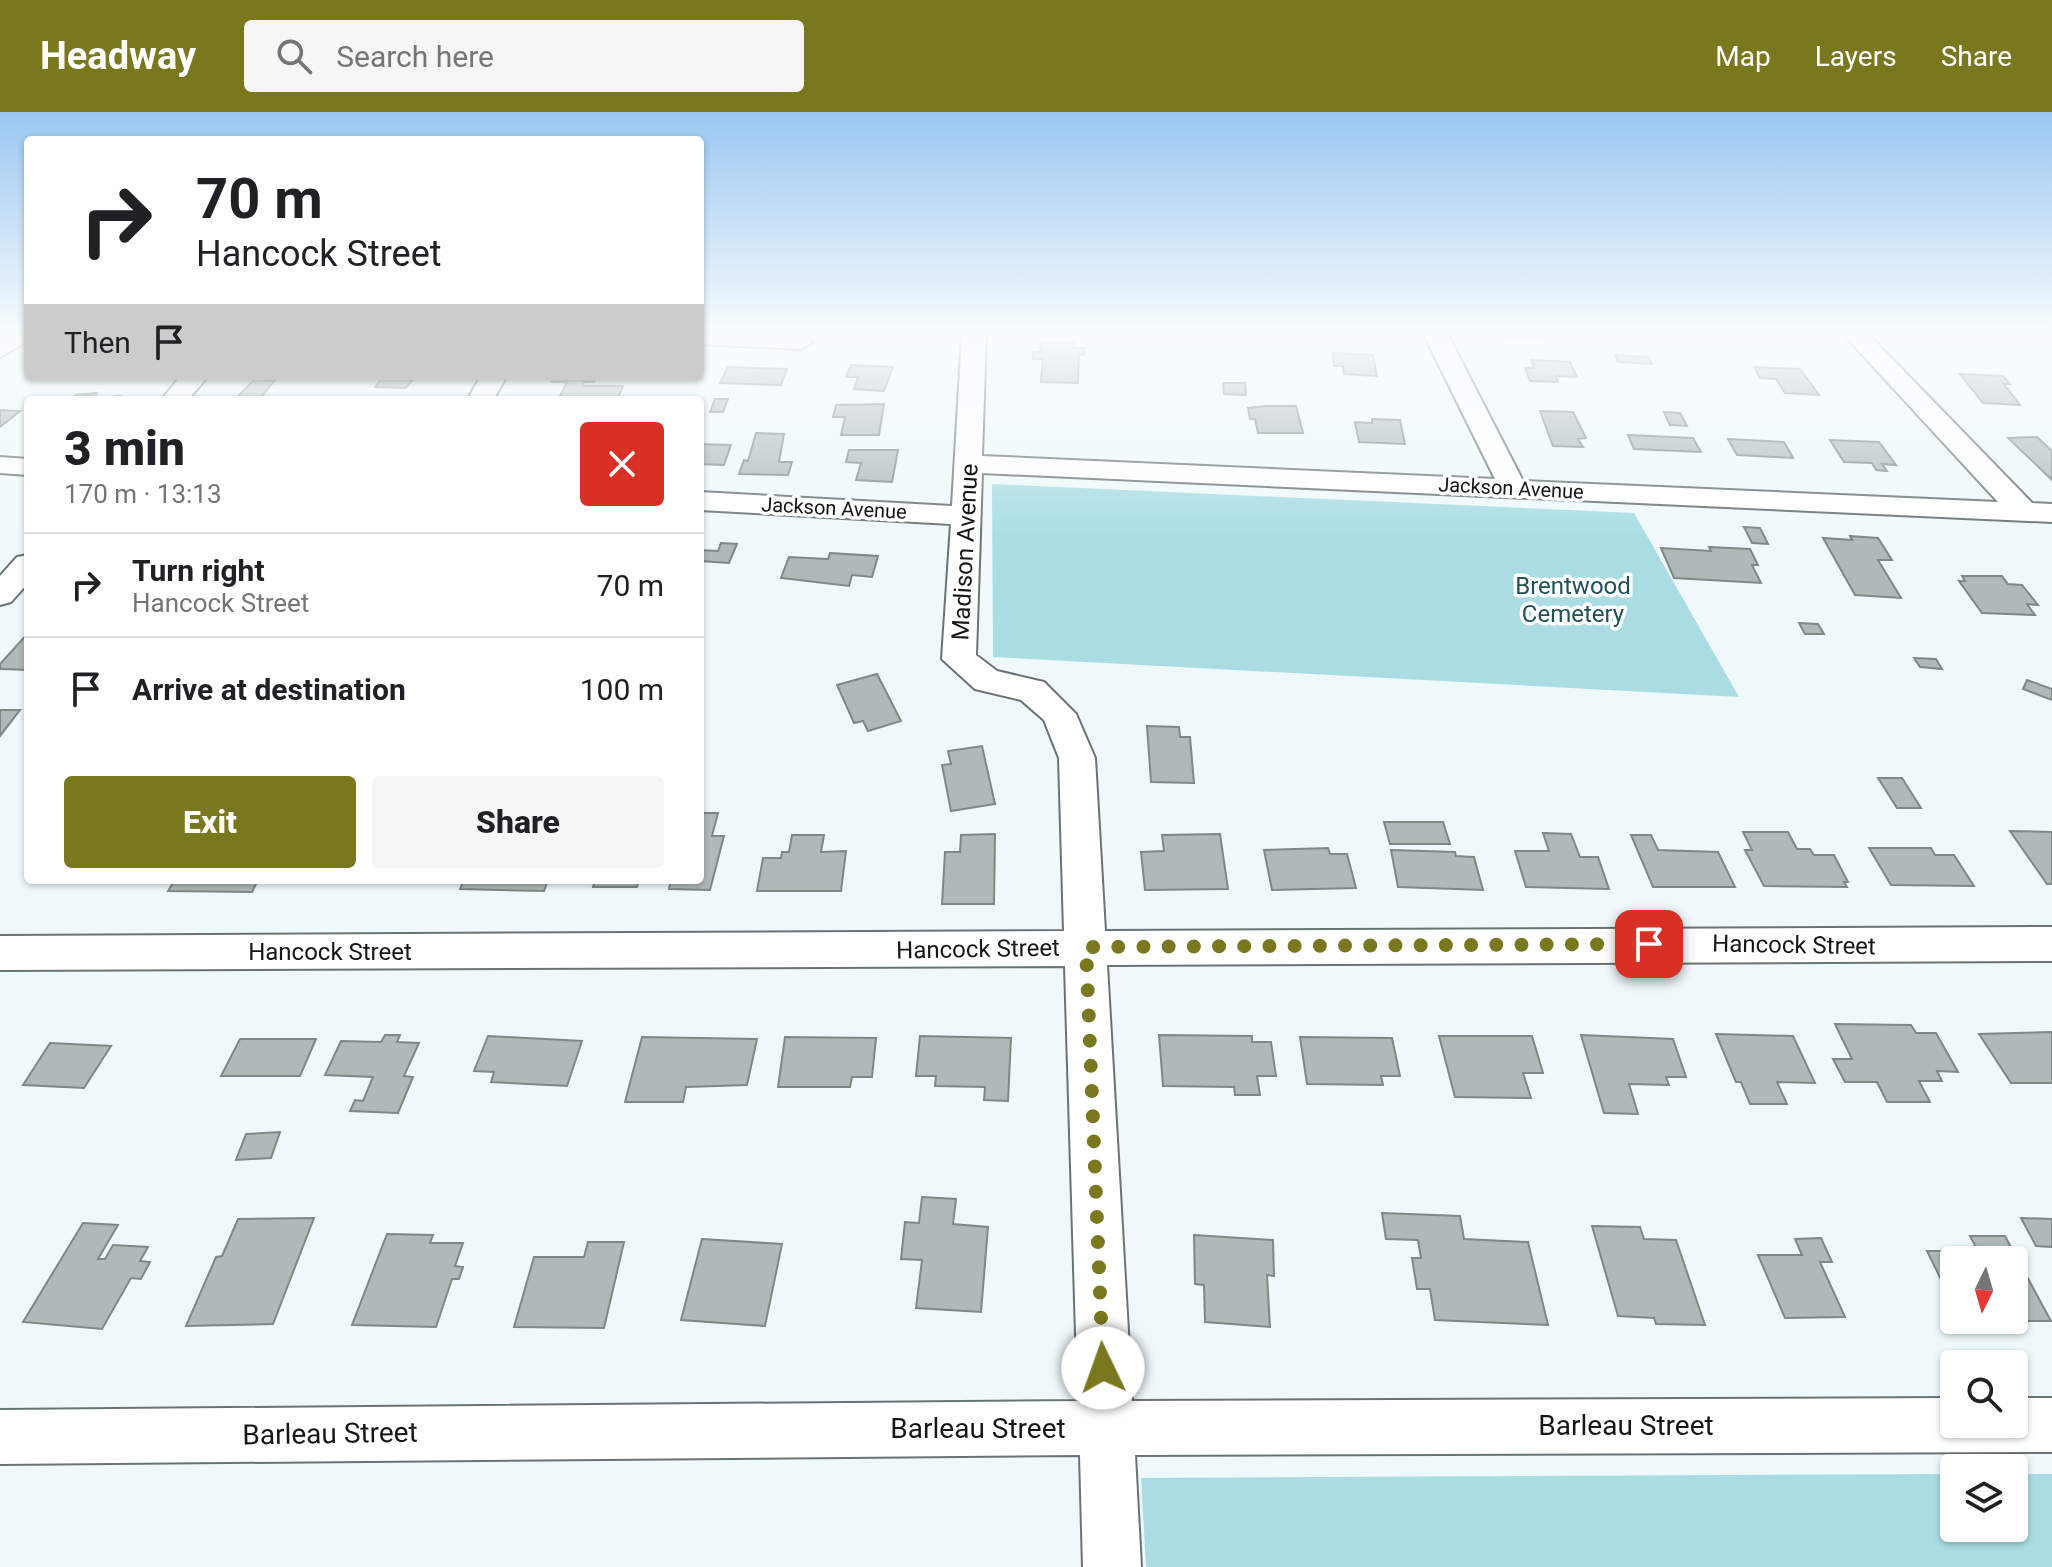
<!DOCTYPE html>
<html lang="en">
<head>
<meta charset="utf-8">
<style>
  body { margin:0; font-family:Roboto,sans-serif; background:#f6f6f6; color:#202124; height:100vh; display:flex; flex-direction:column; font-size:30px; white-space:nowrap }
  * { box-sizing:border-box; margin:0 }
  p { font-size:26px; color:#757577 }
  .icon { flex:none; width:44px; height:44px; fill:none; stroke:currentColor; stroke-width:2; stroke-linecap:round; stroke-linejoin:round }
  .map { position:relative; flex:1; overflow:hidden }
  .side { position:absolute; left:24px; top:284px; width:680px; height:488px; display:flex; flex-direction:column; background:#fff; border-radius:8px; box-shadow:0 2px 6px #0004 }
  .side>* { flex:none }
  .top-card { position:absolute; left:24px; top:24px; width:680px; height:244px; border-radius:8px; box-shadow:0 2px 6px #0004; background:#fff; color:#202124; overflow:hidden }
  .needle { width:52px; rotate:185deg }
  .tools { position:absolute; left:1940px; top:1134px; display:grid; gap:16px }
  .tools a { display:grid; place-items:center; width:88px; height:88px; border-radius:8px; background:#fff; box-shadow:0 2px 6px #0004; font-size:40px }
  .pin { position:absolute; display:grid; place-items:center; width:68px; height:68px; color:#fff; margin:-34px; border-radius:16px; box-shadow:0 4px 12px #0006 }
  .me { position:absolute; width:88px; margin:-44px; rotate:357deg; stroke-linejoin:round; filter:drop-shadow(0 0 6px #0008) }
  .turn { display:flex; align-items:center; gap:28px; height:168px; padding:0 40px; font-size:36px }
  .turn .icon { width:104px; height:104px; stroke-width:2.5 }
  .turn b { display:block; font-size:56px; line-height:68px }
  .then { display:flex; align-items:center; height:76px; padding:0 40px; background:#0003; gap:16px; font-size:30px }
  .round { display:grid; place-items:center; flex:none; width:84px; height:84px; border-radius:8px; background:#f6f6f6 }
  .overview { display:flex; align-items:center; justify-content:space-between; height:136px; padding:0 40px }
  h1 { font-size:48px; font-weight:800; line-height:60px }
  .primary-button { display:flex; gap:16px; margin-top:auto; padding:16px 40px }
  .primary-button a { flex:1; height:92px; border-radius:8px; background:#7a781e; color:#fff; font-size:32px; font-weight:800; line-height:92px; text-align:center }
  .primary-button a+a { background:#f6f6f6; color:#202124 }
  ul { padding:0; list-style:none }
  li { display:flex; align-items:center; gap:24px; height:104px; padding:0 40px; border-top:2px solid #e0e0e0 }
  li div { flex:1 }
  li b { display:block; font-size:30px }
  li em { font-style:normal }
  header { display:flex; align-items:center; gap:48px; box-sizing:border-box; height:112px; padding:0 40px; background:#7a781e; color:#fff }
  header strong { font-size:38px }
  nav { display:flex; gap:44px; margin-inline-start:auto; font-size:28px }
  .search { width:560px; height:72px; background:#f6f6f6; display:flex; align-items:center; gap:20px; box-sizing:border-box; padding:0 28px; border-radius:8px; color:#757577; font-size:30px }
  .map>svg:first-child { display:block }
</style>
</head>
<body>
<header>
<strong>Headway</strong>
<div class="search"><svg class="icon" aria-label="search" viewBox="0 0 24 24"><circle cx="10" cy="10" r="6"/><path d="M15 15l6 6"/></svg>Search here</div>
<nav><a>Map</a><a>Layers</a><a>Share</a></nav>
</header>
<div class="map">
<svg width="2052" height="1455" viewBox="0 0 2052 1455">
  <rect width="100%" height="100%" fill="#eff9fb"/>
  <path fill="#a9dde3" d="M 992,372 L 1634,401 L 1739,585 L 993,545 Z
    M 1954,1362 L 1954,1416 L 2014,1416 L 2014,1362 L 2052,1362 L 2052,1455 L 1146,1455 L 1141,1366 Z"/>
  <path fill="#afb9b8" stroke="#7f8887" stroke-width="2" d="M 1504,223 L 1544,223 L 1546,226 L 1506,227 Z
    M 1041,230 L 1074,231 L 1073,236 L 1084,236 L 1084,243 L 1079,242 L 1078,271 L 1041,270 L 1043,247 L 1033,247 L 1033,240 L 1040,240 Z
    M 1332,241 L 1373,243 L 1377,264 L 1344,262 L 1343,254 L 1334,254 Z
    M 1615,243 L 1649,245 L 1652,252 L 1618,250 Z
    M 1531,248 L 1570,250 L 1577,265 L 1556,264 L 1558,270 L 1530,269 L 1525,256 L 1534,256 Z
    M 851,253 L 893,255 L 884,279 L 854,277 L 858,265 L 846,265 Z
    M 728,255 L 787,257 L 781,273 L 720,271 Z
    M 1754,255 L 1800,257 L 1819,283 L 1785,281 L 1776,267 L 1760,266 Z
    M 1960,262 L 2003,264 L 2010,272 L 2004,272 L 2020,293 L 1983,291 Z
    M 384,264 L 416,264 L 406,276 L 375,275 Z
    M 554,264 L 597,264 L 594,270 L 584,270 L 583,274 L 623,274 L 617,288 L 558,288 L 567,270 L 551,270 Z
    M 255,267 L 275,268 L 259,288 L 234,288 Z
    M 1223,271 L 1245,271 L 1246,283 L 1224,282 Z
    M 97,281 L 94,287 L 120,284 L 118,288 L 74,288 L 76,283 Z
    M 715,287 L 728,287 L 723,300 L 710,300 Z
    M 884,292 L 879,323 L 841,323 L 845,305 L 833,305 L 836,293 Z
    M 1266,294 L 1296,294 L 1303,321 L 1258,321 L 1255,307 L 1250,307 L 1248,296 Z
    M 0,298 L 20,299 L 0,315 Z
    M 1540,299 L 1573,300 L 1586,326 L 1578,327 L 1583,335 L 1553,334 Z
    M 1664,300 L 1680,301 L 1687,314 L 1670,313 Z
    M 1372,307 L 1400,308 L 1405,332 L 1359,330 L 1355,310 L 1372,311 Z
    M 756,321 L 784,322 L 779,350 L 792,350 L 788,363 L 739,362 L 744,348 L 748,349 Z
    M 1628,323 L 1693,326 L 1701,340 L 1634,337 Z
    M 2037,325 L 2052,339 L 2052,368 L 2008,326 Z
    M 1728,327 L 1784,330 L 1793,346 L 1737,343 Z
    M 1830,328 L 1879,330 L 1896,353 L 1882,352 L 1887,359 L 1876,358 L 1872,351 L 1844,350 Z
    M 700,332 L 731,333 L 724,353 L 700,352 Z
    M 849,338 L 898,338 L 892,370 L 856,368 L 861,351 L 846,350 Z
    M 1744,415 L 1760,416 L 1768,432 L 1752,431 Z
    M 1850,424 L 1878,426 L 1892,448 L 1878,448 L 1901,486 L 1855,483 L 1823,426 L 1852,428 Z
    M 721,431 L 737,432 L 729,451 L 700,449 L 700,438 L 718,439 Z
    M 1709,435 L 1750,437 L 1758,453 L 1752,453 L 1761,471 L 1674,466 L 1661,436 L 1711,439 Z
    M 830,441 L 878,444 L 872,465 L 852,463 L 849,474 L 781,466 L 789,445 L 828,447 Z
    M 1962,464 L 2002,464 L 2008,472 L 2022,473 L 2038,493 L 2027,492 L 2035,503 L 1982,501 L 1959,469 L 1965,469 Z
    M 1799,511 L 1818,512 L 1824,522 L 1805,522 Z
    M 28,521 L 28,558 L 0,557 L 0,552 Z
    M 1914,546 L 1936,547 L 1942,557 L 1920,555 Z
    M 877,562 L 901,609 L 868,619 L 863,609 L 854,611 L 837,573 Z
    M 2027,568 L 2052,577 L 2052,588 L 2023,577 Z
    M 0,598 L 20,598 L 0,624 Z
    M 1147,614 L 1179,615 L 1180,625 L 1190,625 L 1194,671 L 1151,670 Z
    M 982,634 L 995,692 L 951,699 L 942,653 L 951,652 L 948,639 Z
    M 1878,666 L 1902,666 L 1921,696 L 1897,696 Z
    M 700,701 L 718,701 L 712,724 L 724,724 L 710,778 L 669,777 L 671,768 L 700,768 Z
    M 1384,710 L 1443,710 L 1450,732 L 1390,732 Z
    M 2010,719 L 2052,720 L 2052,772 L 2047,772 Z
    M 1743,720 L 1788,720 L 1797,737 L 1810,737 L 1814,743 L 1834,743 L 1848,770 L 1844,770 L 1847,775 L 1764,774 L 1745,738 L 1752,738 Z
    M 1543,721 L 1571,722 L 1580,745 L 1598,745 L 1609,777 L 1526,775 L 1515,739 L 1549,739 Z
    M 995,722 L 994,792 L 942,792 L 945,740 L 960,740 L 961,723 Z
    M 1220,722 L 1228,777 L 1145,778 L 1141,740 L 1164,739 L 1162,723 Z
    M 792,723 L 824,723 L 821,740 L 846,739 L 841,779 L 757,779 L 763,746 L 781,746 L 782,740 L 789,740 Z
    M 1631,723 L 1651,723 L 1658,738 L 1718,740 L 1735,775 L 1653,775 Z
    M 1328,736 L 1330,742 L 1347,742 L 1356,776 L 1272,778 L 1264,738 Z
    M 1869,736 L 1931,736 L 1935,743 L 1954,743 L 1974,774 L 1891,773 Z
    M 1391,738 L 1455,740 L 1456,744 L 1474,745 L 1483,778 L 1398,775 Z
    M 175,768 L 258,768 L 252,780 L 168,779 Z
    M 464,768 L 548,768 L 544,779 L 460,777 Z
    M 595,768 L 639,768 L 637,775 L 593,775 Z
    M 1835,912 L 1911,913 L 1916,921 L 1936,921 L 1958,960 L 1937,959 L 1942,969 L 1919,969 L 1930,990 L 1887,990 L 1877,970 L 1845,970 L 1833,947 L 1852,947 Z
    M 2052,920 L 2052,971 L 2011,971 L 1979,922 Z
    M 1716,922 L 1793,924 L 1815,971 L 1777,970 L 1787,992 L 1750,992 L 1741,970 L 1736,970 Z
    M 385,923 L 400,923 L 397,930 L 419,931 L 404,964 L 413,965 L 398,1001 L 350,999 L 355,988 L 363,989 L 373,965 L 325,963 L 341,929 L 381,930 Z
    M 1159,923 L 1252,924 L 1252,930 L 1271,930 L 1276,964 L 1257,964 L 1260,983 L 1235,983 L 1234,975 L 1163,974 Z
    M 1581,923 L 1673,927 L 1686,965 L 1666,965 L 1669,973 L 1629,972 L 1638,1002 L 1604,1001 Z
    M 488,924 L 582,929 L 567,974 L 491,970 L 494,960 L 474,959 Z
    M 920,924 L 1011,926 L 1008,989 L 984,988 L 985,975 L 935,974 L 936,964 L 916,964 Z
    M 1439,924 L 1532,924 L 1543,961 L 1523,961 L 1531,986 L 1455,985 Z
    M 642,925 L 757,927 L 747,973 L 686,975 L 683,990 L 625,990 Z
    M 785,925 L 876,926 L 872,965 L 852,965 L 850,975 L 778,975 Z
    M 1300,925 L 1392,926 L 1400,964 L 1381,964 L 1383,973 L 1307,972 Z
    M 240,927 L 316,927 L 300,964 L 221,964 Z
    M 50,931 L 111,934 L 84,976 L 23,973 Z
    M 280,1020 L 271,1046 L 236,1048 L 246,1022 Z
    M 922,1085 L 956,1087 L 953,1112 L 988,1115 L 981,1200 L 916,1196 L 922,1148 L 901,1147 L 905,1110 L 919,1111 Z
    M 1382,1101 L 1460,1104 L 1464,1127 L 1528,1130 L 1548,1213 L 1435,1208 L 1430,1177 L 1417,1177 L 1412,1146 L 1421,1146 L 1418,1128 L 1386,1127 Z
    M 314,1106 L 273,1212 L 186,1214 L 216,1145 L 222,1144 L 238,1107 Z
    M 2021,1106 L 2052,1107 L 2052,1135 L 2036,1134 Z
    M 83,1111 L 118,1113 L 98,1147 L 105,1147 L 113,1133 L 148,1135 L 140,1149 L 150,1150 L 141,1167 L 131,1166 L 102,1217 L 23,1210 Z
    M 1592,1114 L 1640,1115 L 1644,1127 L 1676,1128 L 1705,1213 L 1656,1212 L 1654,1206 L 1618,1204 Z
    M 387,1122 L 433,1123 L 430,1131 L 463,1131 L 455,1154 L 463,1155 L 459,1167 L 452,1167 L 436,1215 L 352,1213 Z
    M 1194,1123 L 1273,1128 L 1274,1164 L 1267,1163 L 1270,1215 L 1205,1210 L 1204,1173 L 1195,1172 Z
    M 1970,1124 L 2005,1124 L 2051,1209 L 2004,1209 L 2014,1208 L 2014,1148 L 1954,1148 L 1954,1194 L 1927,1139 L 1978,1139 Z
    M 1821,1126 L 1832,1150 L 1820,1150 L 1845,1205 L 1785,1206 L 1758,1143 L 1802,1143 L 1795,1127 Z
    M 702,1127 L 782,1132 L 765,1214 L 681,1208 Z
    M 588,1130 L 624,1130 L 604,1216 L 514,1215 L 534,1145 L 584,1145 Z"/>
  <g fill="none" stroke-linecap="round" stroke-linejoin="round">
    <g stroke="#6a7374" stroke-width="4">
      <path id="street" d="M 5,223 L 28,223 L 28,229 L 0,245 L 0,226 Z
        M 700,223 L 801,223 L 813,230 L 801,237 L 700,232 Z
        M 962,223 L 986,223 L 982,344 L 1495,367 L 1424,223 L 1448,223 L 1523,369 L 1998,390 L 1844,223 L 1869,223 L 2032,391 L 2052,392 L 2052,410 L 982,361 L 976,543 L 997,559 L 1044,570 L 1076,602 L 1095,646 L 1105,819 L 2052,815 L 2052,849 L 1107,853 L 1132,1289 L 1954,1286 L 1954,1312 L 2014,1312 L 2014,1286 L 2052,1286 L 2052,1340 L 1135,1343 L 1141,1455 L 1083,1455 L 1080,1343 L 0,1352 L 0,1298 L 1078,1289 L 1065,854 L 0,858 L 0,824 L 1064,819 L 1059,646 L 1044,608 L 1021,588 L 975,577 L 942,547 L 951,412 L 700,398 L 700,380 L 952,394 Z
        M 181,264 L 208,264 L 188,288 L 161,288 Z
        M 481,264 L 507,264 L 493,288 L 467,288 Z
        M 0,345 L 28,347 L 28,363 L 0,361 Z
        M 28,443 L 28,471 L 11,490 L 0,493 L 0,464 L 17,445 Z"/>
    </g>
    <use href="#street" fill="#fff" fill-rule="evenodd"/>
  </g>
  <linearGradient id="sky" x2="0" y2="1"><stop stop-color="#9ac7f1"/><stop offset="0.52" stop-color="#f8fcfd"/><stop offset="1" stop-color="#f8fcfd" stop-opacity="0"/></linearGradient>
  <rect width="2052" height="426" fill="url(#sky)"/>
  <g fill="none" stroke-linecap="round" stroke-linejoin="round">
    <path stroke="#7a781e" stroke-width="14" stroke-dasharray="0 25.2" d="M 1103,1256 L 1086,835 L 1649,832"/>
  </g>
  <g text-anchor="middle" stroke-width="7" stroke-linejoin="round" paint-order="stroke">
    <g font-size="20" fill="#131717" stroke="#fff">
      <text transform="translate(1511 376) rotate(3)" y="7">Jackson Avenue</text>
      <text transform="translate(834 396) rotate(3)" y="7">Jackson Avenue</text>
    </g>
    <g font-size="24" fill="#131717" stroke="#fff">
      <text transform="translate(965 440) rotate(-87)" y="8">Madison Avenue</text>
      <text transform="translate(1794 833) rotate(1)" y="8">Hancock Street</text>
      <text transform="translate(978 837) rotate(-1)" y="8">Hancock Street</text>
      <text x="330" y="848">Hancock Street</text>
    </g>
    <g font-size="24" fill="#1e5258" stroke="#fff">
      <text x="1573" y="482">Brentwood<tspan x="1573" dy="28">Cemetery</tspan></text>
    </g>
    <g font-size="28" fill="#131717" stroke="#fff">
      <text x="1626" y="1323">Barleau Street</text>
      <text x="978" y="1326">Barleau Street</text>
      <text transform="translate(330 1321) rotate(-1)" y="10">Barleau Street</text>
    </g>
  </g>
</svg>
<div class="tools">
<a><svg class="needle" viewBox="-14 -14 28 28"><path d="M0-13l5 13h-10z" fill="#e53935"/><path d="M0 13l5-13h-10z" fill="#757577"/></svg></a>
<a><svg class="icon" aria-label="search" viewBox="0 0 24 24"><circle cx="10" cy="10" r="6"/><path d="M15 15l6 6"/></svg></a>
<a><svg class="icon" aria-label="layers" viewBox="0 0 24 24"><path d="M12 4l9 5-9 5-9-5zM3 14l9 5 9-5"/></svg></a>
</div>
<div class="pin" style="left:1649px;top:832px;background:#d93025"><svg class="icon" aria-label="arrive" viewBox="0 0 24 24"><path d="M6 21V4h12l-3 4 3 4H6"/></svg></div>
<svg class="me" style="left:1103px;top:1256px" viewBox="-20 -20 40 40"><circle r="19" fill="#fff"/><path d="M0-13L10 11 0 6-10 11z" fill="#7a781e"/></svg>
<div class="top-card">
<div class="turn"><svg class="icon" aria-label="right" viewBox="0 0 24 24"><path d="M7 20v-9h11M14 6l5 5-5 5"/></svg><div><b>70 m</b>Hancock Street</div></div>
<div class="then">Then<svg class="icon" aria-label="arrive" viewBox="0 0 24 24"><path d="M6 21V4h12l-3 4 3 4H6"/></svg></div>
</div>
<section class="side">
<div class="overview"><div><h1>3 min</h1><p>170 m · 13:13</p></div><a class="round" style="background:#d93025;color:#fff"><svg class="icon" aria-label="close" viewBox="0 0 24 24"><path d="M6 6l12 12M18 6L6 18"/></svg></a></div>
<ul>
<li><svg class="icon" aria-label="right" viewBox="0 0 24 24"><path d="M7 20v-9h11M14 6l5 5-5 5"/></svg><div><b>Turn right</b><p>Hancock Street</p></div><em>70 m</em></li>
<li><svg class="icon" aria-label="arrive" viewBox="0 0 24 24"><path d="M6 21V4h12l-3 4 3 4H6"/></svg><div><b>Arrive at destination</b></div><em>100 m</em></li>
</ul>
<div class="primary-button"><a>Exit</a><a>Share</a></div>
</section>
</div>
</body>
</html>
